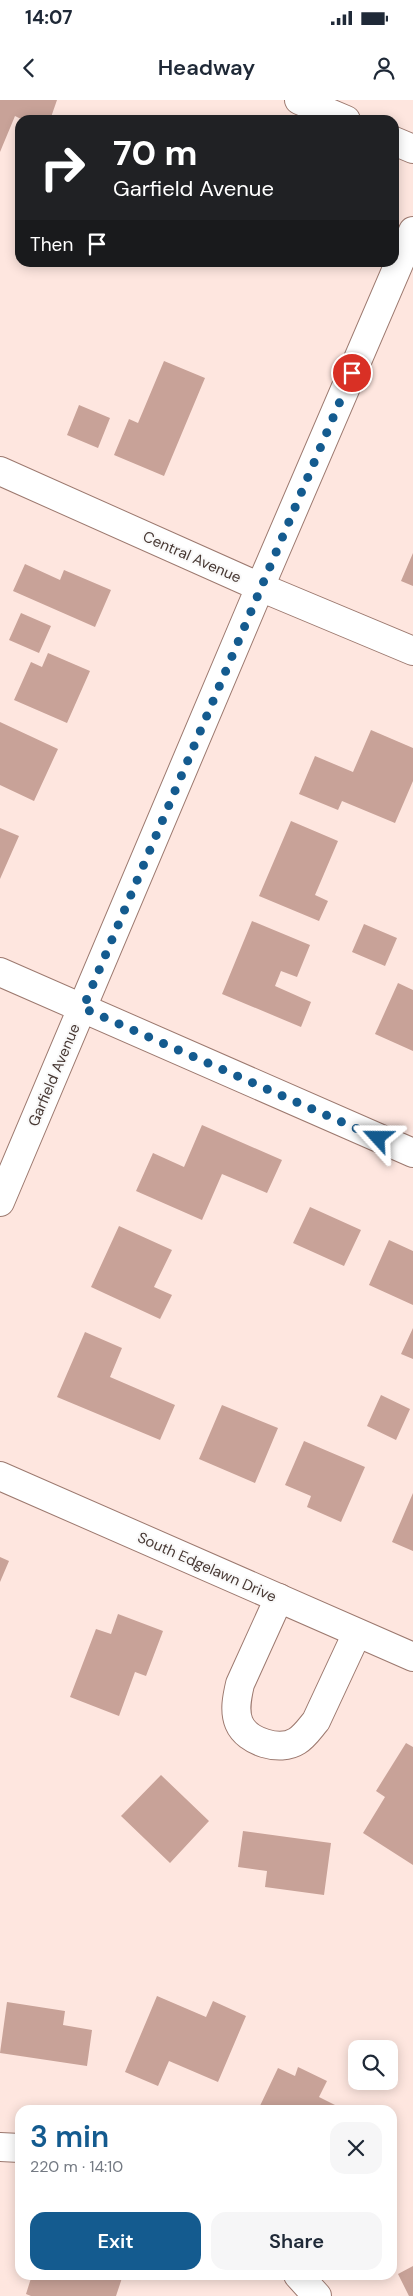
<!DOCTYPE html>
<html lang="en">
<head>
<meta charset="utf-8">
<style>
  body { margin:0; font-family:"DM Sans",sans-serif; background:#f6f6f7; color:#1f2937; height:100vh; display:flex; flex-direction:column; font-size:19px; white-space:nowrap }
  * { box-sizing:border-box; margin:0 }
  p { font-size:16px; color:#747a83 }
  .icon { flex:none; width:28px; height:28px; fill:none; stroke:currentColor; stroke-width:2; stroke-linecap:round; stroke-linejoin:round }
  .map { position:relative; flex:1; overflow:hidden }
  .side { position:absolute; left:15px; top:2005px; width:382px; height:175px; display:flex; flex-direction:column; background:#fff; border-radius:15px; box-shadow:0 2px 12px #0003 }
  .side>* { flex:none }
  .banner { position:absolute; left:15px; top:15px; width:384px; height:152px; border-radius:15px; box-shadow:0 2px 12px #0003; background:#202124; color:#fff; overflow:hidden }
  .buttons { position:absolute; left:348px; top:1940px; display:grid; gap:10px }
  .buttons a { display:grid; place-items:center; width:50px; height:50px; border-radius:10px; background:#fff; box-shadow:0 2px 12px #0003; font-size:25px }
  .pin { position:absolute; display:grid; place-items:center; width:42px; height:42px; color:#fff; margin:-21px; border:2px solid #fff; border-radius:50%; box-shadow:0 1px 5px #0007 }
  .me { position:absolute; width:55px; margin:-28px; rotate:294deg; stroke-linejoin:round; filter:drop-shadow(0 0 4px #0008) }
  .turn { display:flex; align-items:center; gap:18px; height:105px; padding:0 15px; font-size:22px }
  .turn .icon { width:65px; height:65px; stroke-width:2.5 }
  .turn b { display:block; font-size:35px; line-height:42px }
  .then { display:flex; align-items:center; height:48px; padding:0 15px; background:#0003; gap:10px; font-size:19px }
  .round { display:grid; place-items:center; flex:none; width:52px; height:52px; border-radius:15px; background:#f6f6f7 }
  .overview { display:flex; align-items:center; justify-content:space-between; height:85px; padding:0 15px }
  h1 { font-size:30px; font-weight:600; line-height:38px; color:#145b8f }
  .primary-button { display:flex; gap:10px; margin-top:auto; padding:10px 15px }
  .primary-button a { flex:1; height:58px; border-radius:15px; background:#145b8f; color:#fff; font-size:20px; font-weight:600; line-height:58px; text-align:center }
  .primary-button a+a { background:#f6f6f7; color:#1f2937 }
  .status { display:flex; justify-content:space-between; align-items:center; height:35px; padding:0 25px; background:#fff; direction:ltr }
  .status svg { height:14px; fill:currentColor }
  header { display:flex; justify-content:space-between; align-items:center; height:65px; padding:0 15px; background:#fff; font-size:22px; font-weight:600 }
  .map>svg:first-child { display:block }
</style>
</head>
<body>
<div class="status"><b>14:07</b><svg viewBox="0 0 49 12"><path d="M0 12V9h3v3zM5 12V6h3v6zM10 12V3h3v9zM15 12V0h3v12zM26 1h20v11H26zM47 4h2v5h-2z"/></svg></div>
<header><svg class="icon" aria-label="back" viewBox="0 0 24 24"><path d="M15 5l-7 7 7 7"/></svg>Headway<svg class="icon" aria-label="person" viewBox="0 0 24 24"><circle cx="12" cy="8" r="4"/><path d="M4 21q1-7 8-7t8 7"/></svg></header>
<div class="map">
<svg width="413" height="2196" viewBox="0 0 413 2196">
  <rect width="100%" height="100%" fill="#fee6df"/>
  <path fill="#c8a298" d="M 0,0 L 57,0 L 50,20 L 23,20 L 15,16 L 0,52 Z
    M 164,261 L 205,278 L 164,376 L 114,355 L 129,319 L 138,323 Z
    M 79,305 L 110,318 L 98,348 L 67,335 Z
    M 413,453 L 413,486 L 401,481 Z
    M 25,464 L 60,480 L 64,470 L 111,490 L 95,527 L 13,491 Z
    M 21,513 L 51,526 L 39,553 L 9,540 Z
    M 48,553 L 90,571 L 67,623 L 14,600 L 31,562 L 42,567 Z
    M 0,622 L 58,649 L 34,701 L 0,685 Z
    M 371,630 L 413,648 L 413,681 L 395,723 L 342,701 L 338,710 L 299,694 L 315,656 L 353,672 Z
    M 291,721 L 338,741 L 315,795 L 328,801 L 319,821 L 259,796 Z
    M 0,728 L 19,736 L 0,779 Z
    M 252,821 L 310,845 L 297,877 L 281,871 L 275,886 L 311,902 L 301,927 L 222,894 Z
    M 364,824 L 397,838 L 385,866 L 352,852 Z
    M 398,883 L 413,890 L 413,951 L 375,934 Z
    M 202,1025 L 282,1060 L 267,1093 L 222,1074 L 202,1120 L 136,1091 L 153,1053 L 184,1067 Z
    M 310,1107 L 361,1130 L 344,1166 L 293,1143 Z
    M 119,1126 L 172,1150 L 154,1187 L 172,1195 L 160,1219 L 91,1187 Z
    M 389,1140 L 413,1151 L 413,1205 L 369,1185 Z
    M 413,1228 L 413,1259 L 401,1254 Z
    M 85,1232 L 122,1248 L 110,1277 L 175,1305 L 160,1340 L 57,1297 Z
    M 381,1295 L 410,1309 L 396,1340 L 367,1326 Z
    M 222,1305 L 278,1328 L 255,1383 L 199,1359 Z
    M 304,1341 L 365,1367 L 341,1422 L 307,1407 L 311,1396 L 285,1385 Z
    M 413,1393 L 413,1451 L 392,1442 Z
    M 0,1457 L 9,1461 L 0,1482 Z
    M 118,1514 L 163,1531 L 146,1576 L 135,1572 L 119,1616 L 70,1597 L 96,1529 L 111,1534 Z
    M 406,1643 L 413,1647 L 413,1765 L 363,1733 L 385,1697 L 376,1691 Z
    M 161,1675 L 209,1721 L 170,1763 L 121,1716 Z
    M 243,1731 L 331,1743 L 324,1795 L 265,1787 L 267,1771 L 238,1767 Z
    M 157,1896 L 206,1917 L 213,1901 L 246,1916 L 218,1982 L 169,1961 L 158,1986 L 125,1972 Z
    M 7,1902 L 65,1911 L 63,1925 L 92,1930 L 87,1966 L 0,1953 Z
    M 298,1967 L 327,1981 L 319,1997 L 335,2005 L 333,2010 L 258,2010 L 278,1968 L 295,1976 Z
    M 413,2166 L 413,2196 L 409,2196 L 398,2174 Z
    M 32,2175 L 123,2175 L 116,2196 L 31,2196 L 26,2194 Z"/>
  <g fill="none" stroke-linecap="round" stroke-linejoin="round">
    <g stroke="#9c796f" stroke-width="30">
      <path id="street" d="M 299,0 L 346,20
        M 394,41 L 413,49
        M 0,371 L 260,487 L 413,551
        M 0,872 L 413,1053
        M 0,1102 L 260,487 L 413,131
        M 279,1498 L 240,1584 C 237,1597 234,1611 239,1623 C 247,1642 280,1652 297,1641 C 305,1636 310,1628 316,1621 L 357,1533
        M 0,2047 L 20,2048
        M 298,2175 L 317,2196"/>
    </g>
    <g stroke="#9c796f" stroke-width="30">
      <path id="secondary" d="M 0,1376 L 413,1557"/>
    </g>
    <use href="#street" stroke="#fff" stroke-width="28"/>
    <use href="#secondary" stroke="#fff" stroke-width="28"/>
  </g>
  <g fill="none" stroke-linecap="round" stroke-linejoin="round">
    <path stroke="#145b8f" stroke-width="9" stroke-dasharray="0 16.2" d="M 352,273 L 83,908 L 378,1038"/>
  </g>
  <g text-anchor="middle" stroke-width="4" stroke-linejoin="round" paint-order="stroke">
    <g font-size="15" fill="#473833" stroke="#f9f9f9">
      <text transform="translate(192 457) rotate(24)" y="5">Central Avenue</text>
      <text transform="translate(54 975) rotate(-67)" y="5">Garfield Avenue</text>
      <text transform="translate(207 1467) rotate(24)" y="5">South Edgelawn Drive</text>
    </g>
  </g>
</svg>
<div class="buttons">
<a><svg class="icon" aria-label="search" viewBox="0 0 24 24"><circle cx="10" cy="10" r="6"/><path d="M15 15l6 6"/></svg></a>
</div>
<div class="pin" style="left:352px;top:273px;background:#d93025"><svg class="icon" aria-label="arrive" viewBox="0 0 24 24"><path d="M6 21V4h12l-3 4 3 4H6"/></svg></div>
<svg class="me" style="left:378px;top:1038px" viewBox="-20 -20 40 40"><path d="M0-17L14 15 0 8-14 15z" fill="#145b8f" stroke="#fff" stroke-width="4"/></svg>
<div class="banner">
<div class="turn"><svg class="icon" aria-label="right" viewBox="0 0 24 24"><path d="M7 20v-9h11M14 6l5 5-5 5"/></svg><div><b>70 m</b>Garfield Avenue</div></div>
<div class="then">Then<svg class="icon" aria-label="arrive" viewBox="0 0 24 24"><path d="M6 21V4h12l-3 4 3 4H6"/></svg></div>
</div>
<section class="side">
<div class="overview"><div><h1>3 min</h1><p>220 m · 14:10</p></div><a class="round"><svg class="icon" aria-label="close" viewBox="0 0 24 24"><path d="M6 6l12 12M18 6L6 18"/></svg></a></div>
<div class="primary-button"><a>Exit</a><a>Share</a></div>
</section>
</div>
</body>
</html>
